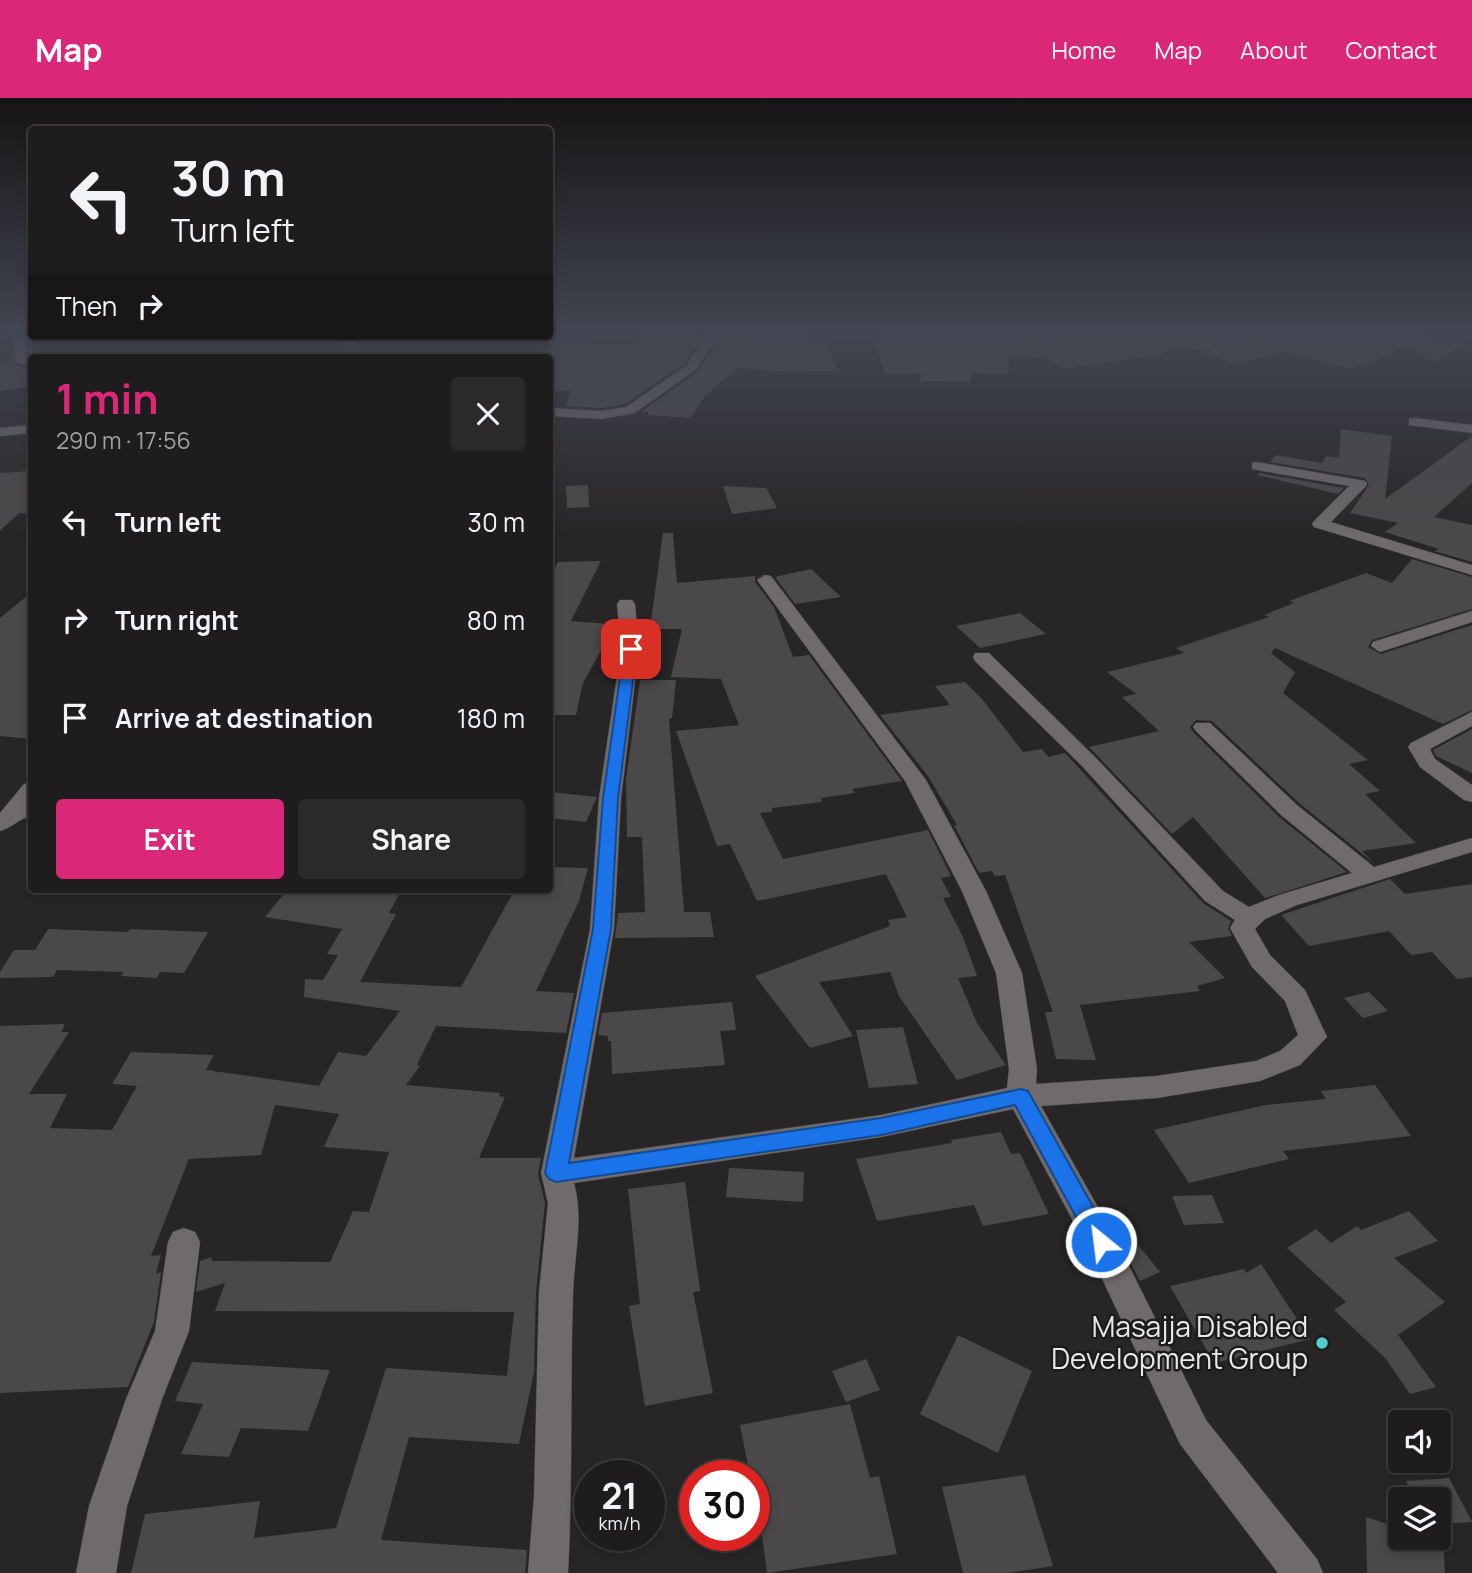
<!DOCTYPE html>
<html lang="en">
<head>
<meta charset="utf-8">
<style>
  body { margin:0; font-family:Manrope,sans-serif; background:#2b2929; color:#f1f3f6; height:100vh; display:flex; flex-direction:column; font-size:26px; white-space:nowrap }
  * { box-sizing:border-box; margin:0 }
  p { font-size:23px; color:#a1a1a3 }
  .icon { flex:none; width:38px; height:38px; fill:none; stroke:currentColor; stroke-width:2; stroke-linecap:round; stroke-linejoin:round }
  .map { position:relative; flex:1; overflow:hidden }
  .side { position:absolute; left:28px; top:256px; width:525px; height:539px; display:flex; flex-direction:column; background:#1e1c1c; border-radius:7px; box-shadow:0 4px 10px #0003,0 0 0 2px #3c3a3b }
  .side>* { flex:none }
  .guide { position:absolute; left:28px; top:28px; width:525px; height:214px; border-radius:7px; box-shadow:0 4px 10px #0003,0 0 0 2px #3c3a3b; background:#1e1c1c; color:#f1f3f6; overflow:hidden }
  .controls { position:absolute; left:1388px; top:1312px; display:grid; gap:14px }
  .controls a { display:grid; place-items:center; width:63px; height:63px; border-radius:7px; background:#1e1c1c; box-shadow:0 4px 10px #0003,0 0 0 2px #3c3a3b; font-size:35px }
  .speed { position:absolute; left:574px; top:1362px; display:flex; gap:14px; font-size:35px; font-weight:700; text-align:center }
  .speed>* { display:grid; place-content:center; width:91px; height:91px; border-radius:50%; background:#1e1c1c; box-shadow:0 4px 10px #0003,0 0 0 2px #3c3a3b; line-height:1 }
  .speed small { font-size:18px; font-weight:400 }
  .speed .limit { border:10px solid #d22; background:#fff; color:#111 }
  .pin { position:absolute; display:grid; place-items:center; width:60px; height:60px; color:#fff; margin:-30px; border-radius:14px; box-shadow:0 4px 10px #0006 }
  .me { position:absolute; width:77px; margin:-38px; rotate:331deg; stroke-linejoin:round; filter:drop-shadow(0 0 5px #0008) }
  .turn { display:flex; align-items:center; gap:24px; height:147px; padding:0 28px; font-size:32px }
  .turn .icon { width:91px; height:91px; stroke-width:2.5 }
  .turn b { display:block; font-size:49px; line-height:60px }
  .then { display:flex; align-items:center; height:66px; padding:0 28px; background:#0003; gap:14px; font-size:26px }
  .round { display:grid; place-items:center; flex:none; width:74px; height:74px; border-radius:7px; background:#2b2929 }
  .headline { display:flex; align-items:center; justify-content:space-between; height:119px; padding:0 28px }
  h1 { font-size:42px; font-weight:700; line-height:52px; color:#db2777 }
  .button { display:flex; gap:14px; margin-top:auto; padding:14px 28px }
  .button a { flex:1; height:80px; border-radius:7px; background:#db2777; color:#fff; font-size:28px; font-weight:700; line-height:80px; text-align:center }
  .button a+a { background:#2b2929; color:#f1f3f6 }
  ul { padding:0; list-style:none }
  li { display:flex; align-items:center; gap:21px; height:98px; padding:0 28px }
  li div { flex:1 }
  li b { display:block; font-size:26px }
  li em { font-style:normal }
  header { display:flex; align-items:center; gap:42px; box-sizing:border-box; height:98px; padding:0 35px; background:#db2777; color:#fff }
  header strong { font-size:33px }
  nav { display:flex; gap:38px; margin-inline-start:auto; font-size:24px }
  .map>svg:first-child { display:block }
</style>
</head>
<body>
<header>
<strong>Map</strong>
<nav><a>Home</a><a>Map</a><a>About</a><a>Contact</a></nav>
</header>
<div class="map">
<svg width="1472" height="1475" viewBox="0 0 1472 1475">
  <rect width="100%" height="100%" fill="#282526"/>
  <path fill="#4b4849" d="M 28,233 L 32,233 L 32,288 L 0,293 L 0,265 L 9,264 L 13,256 L 14,266 L 25,270 L 29,267 Z
    M 642,233 L 704,236 L 685,265 L 625,306 L 601,310 L 566,308 L 571,293 L 550,293 L 550,242 L 591,241 L 590,246 L 633,247 Z
    M 724,233 L 807,234 L 805,241 L 825,241 L 838,273 L 788,274 L 737,270 L 704,299 L 690,320 L 647,317 L 649,314 L 641,314 L 697,274 Z
    M 875,233 L 992,233 L 1001,239 L 1021,242 L 1070,239 L 1078,233 L 1233,233 L 1190,250 L 1184,248 L 1154,258 L 1064,271 L 1046,261 L 1008,258 L 1009,277 L 971,275 L 971,284 L 920,283 L 922,275 L 886,277 L 874,243 L 879,243 Z
    M 1262,233 L 1431,233 L 1422,238 L 1464,247 L 1433,264 L 1406,247 L 1388,258 L 1351,271 L 1285,254 L 1236,266 L 1203,254 Z
    M 1341,331 L 1392,338 L 1385,401 L 1472,338 L 1472,385 L 1434,419 L 1472,427 L 1472,464 L 1434,453 L 1439,451 L 1385,434 L 1398,425 L 1350,415 L 1369,387 L 1365,380 L 1270,364 L 1276,357 L 1322,365 L 1326,358 L 1339,360 Z
    M 32,373 L 32,416 L 19,415 L 0,433 L 0,375 Z
    M 1259,375 L 1344,390 L 1338,396 L 1257,377 Z
    M 588,387 L 589,409 L 567,410 L 566,388 Z
    M 723,388 L 766,390 L 777,410 L 732,416 Z
    M 663,435 L 673,435 L 677,485 L 755,478 L 755,484 L 774,509 L 793,559 L 809,557 L 902,683 L 852,691 L 855,695 L 821,700 L 822,704 L 772,710 L 772,714 L 760,715 L 783,761 L 928,732 L 951,778 L 941,780 L 951,799 L 943,800 L 963,839 L 977,878 L 958,880 L 977,925 L 1006,967 L 957,982 L 899,898 L 890,874 L 819,884 L 853,938 L 810,950 L 755,878 L 890,828 L 888,822 L 907,819 L 886,776 L 757,803 L 730,746 L 717,748 L 676,633 L 739,627 L 721,581 L 671,579 L 682,531 L 650,531 Z
    M 1412,461 L 1472,479 L 1472,511 L 1372,542 L 1368,549 L 1381,556 L 1472,527 L 1472,612 L 1443,626 L 1275,550 L 1271,555 L 1295,574 L 1283,595 L 1368,662 L 1349,666 L 1380,693 L 1365,696 L 1416,745 L 1362,753 L 1375,766 L 1299,705 L 1212,623 L 1196,622 L 1190,629 L 1194,635 L 1279,719 L 1347,774 L 1265,800 L 1193,719 L 1172,736 L 1089,649 L 1159,633 L 1122,599 L 1136,596 L 1107,574 L 1184,555 L 1176,550 L 1269,519 L 1264,517 L 1294,505 L 1289,503 L 1366,475 L 1392,485 Z
    M 601,463 L 571,523 L 609,526 L 604,547 L 583,585 L 576,617 L 550,617 L 550,480 L 558,464 Z
    M 811,471 L 841,499 L 795,506 L 775,479 Z
    M 32,494 L 32,641 L 0,638 L 0,520 Z
    M 1020,515 L 1046,536 L 980,550 L 956,528 Z
    M 640,582 L 676,582 L 672,620 L 669,621 L 684,814 L 710,814 L 714,839 L 615,840 L 618,815 L 645,814 L 642,739 L 627,739 L 626,681 Z
    M 965,584 L 982,601 L 1023,654 L 1042,651 L 1048,659 L 1065,655 L 1203,805 L 1231,823 L 1228,831 L 1232,838 L 1189,844 L 1225,880 L 1197,888 L 1200,893 L 1080,907 L 1096,962 L 1056,961 L 1045,914 L 1053,914 L 1005,777 L 995,778 L 992,773 L 979,775 L 954,727 L 957,727 L 928,678 L 880,617 L 950,607 L 935,588 Z
    M 1472,631 L 1472,675 L 1436,658 L 1433,652 Z
    M 550,694 L 597,699 L 596,701 L 586,724 L 550,720 Z
    M 550,769 L 588,770 L 579,803 L 536,893 L 574,895 L 566,935 L 436,928 L 417,967 L 420,968 L 406,987 L 500,995 L 499,998 L 505,999 L 479,1060 L 541,1060 L 538,1076 L 545,1105 L 536,1194 L 534,1274 L 519,1346 L 409,1339 L 381,1442 L 527,1452 L 525,1475 L 131,1475 L 145,1416 L 260,1403 L 254,1440 L 336,1430 L 386,1270 L 507,1278 L 514,1214 L 215,1213 L 225,1185 L 196,1194 L 200,1163 L 212,1159 L 212,1163 L 330,1164 L 353,1113 L 369,1114 L 389,1054 L 324,1049 L 339,1016 L 275,1007 L 261,1057 L 189,1061 L 151,1158 L 161,1157 L 156,1176 L 161,1174 L 154,1224 L 128,1289 L 0,1295 L 0,928 L 65,926 L 61,934 L 69,934 L 29,996 L 67,996 L 50,1030 L 112,1032 L 137,988 L 112,986 L 131,954 L 214,957 L 206,972 L 319,988 L 338,954 L 366,958 L 400,913 L 304,899 L 305,881 L 323,882 L 338,857 L 327,856 L 342,831 L 265,819 L 288,791 L 341,791 L 374,796 L 377,791 L 402,791 L 389,815 L 396,816 L 360,884 L 461,889 L 515,791 L 550,791 Z
    M 1390,781 L 1405,796 L 1472,786 L 1472,879 L 1457,881 L 1432,854 L 1411,857 L 1389,833 L 1309,848 L 1281,817 Z
    M 48,831 L 128,834 L 130,831 L 208,834 L 184,875 L 160,874 L 157,880 L 121,878 L 124,874 L 57,872 L 53,879 L 0,880 L 0,874 L 14,852 L 35,852 Z
    M 1369,894 L 1388,913 L 1363,920 L 1344,900 Z
    M 732,904 L 736,932 L 720,933 L 725,967 L 612,976 L 611,943 L 608,943 L 608,938 L 598,937 L 602,915 Z
    M 903,929 L 918,986 L 869,990 L 856,932 Z
    M 1375,987 L 1411,1038 L 1283,1053 L 1289,1061 L 1189,1085 L 1154,1032 L 1266,1007 L 1326,1001 L 1321,993 Z
    M 1001,1034 L 1011,1056 L 1020,1055 L 1049,1116 L 983,1128 L 974,1107 L 877,1123 L 856,1061 L 952,1045 L 951,1042 Z
    M 729,1070 L 804,1074 L 803,1104 L 726,1099 Z
    M 685,1084 L 700,1193 L 693,1194 L 713,1295 L 645,1308 L 629,1208 L 640,1206 L 628,1091 Z
    M 1212,1097 L 1224,1125 L 1184,1127 L 1172,1098 Z
    M 1409,1113 L 1438,1143 L 1394,1160 L 1445,1204 L 1398,1237 L 1436,1289 L 1410,1296 L 1386,1261 L 1334,1212 L 1346,1204 L 1287,1150 L 1316,1131 L 1331,1145 L 1357,1128 L 1361,1132 Z
    M 1134,1142 L 1160,1174 L 1140,1183 L 1121,1147 Z
    M 1261,1166 L 1310,1241 L 1214,1265 L 1170,1188 L 1244,1171 L 1246,1175 Z
    M 958,1237 L 1032,1273 L 998,1355 L 920,1316 Z
    M 866,1261 L 880,1292 L 846,1304 L 832,1273 Z
    M 192,1264 L 330,1272 L 308,1333 L 241,1330 L 229,1359 L 181,1356 L 203,1306 L 175,1303 Z
    M 850,1306 L 870,1380 L 879,1378 L 897,1456 L 767,1475 L 754,1377 L 750,1377 L 740,1327 Z
    M 1025,1377 L 1053,1468 L 1007,1475 L 963,1475 L 942,1389 Z
    M 1449,1380 L 1472,1424 L 1438,1426 L 1438,1402 L 1416,1402 L 1406,1383 Z
    M 1366,1419 L 1400,1430 L 1400,1440 L 1433,1440 L 1443,1444 L 1445,1475 L 1367,1475 Z"/>
  <g fill="none" stroke-linecap="round" stroke-linejoin="round">
    <g stroke="#454344" stroke-width="1">
      <path id="minor" d="M 13,233 L 25,233 L 26,267 L 16,264 Z
        M 709,233 L 721,233 L 695,272 L 635,315 L 601,321 L 550,318 L 550,310 L 601,313 L 626,309 L 687,267 Z
        M 994,233 L 1076,233 L 1070,236 C 1048,238 1013,245 994,233 Z
        M 1241,233 L 1259,233 L 1202,252 L 1192,250 Z
        M 317,238 L 336,238 L 359,246 L 353,249 Z
        M 1414,320 L 1472,327 L 1472,335 L 1409,327 L 1409,321 Z
        M 32,327 L 32,335 L 0,338 L 0,330 Z
        M 1257,364 L 1365,383 L 1367,386 L 1365,389 L 1331,424 L 1472,467 L 1472,477 L 1314,429 L 1312,426 L 1314,423 L 1349,388 L 1252,371 L 1252,365 Z
        M 765,477 L 771,478 L 926,682 L 986,793 L 1022,875 L 1037,971 L 1036,986 L 1157,978 L 1256,963 L 1280,953 L 1298,937 L 1285,903 L 1252,869 L 1230,830 L 1235,822 L 1205,803 L 1082,668 L 975,563 L 973,559 L 975,555 L 989,555 L 1096,660 L 1223,793 L 1249,809 L 1279,797 L 1352,775 L 1281,717 L 1196,633 L 1193,629 L 1196,625 L 1210,625 L 1297,707 L 1374,769 L 1472,740 L 1472,754 L 1297,807 L 1265,821 L 1255,831 L 1270,857 L 1305,892 L 1327,939 L 1300,967 L 1260,983 L 1157,1000 L 1041,1008 L 1112,1134 L 1206,1322 L 1317,1461 L 1323,1475 L 1278,1475 L 1180,1346 L 1088,1151 L 1013,1011 L 881,1039 L 574,1085 C 584,1121 574,1159 573,1196 C 570,1289 573,1382 568,1475 L 528,1475 L 534,1398 L 539,1194 L 548,1105 L 541,1075 L 590,831 L 599,700 L 621,551 L 617,506 L 620,502 L 632,502 L 635,506 L 639,551 L 621,700 L 614,831 L 574,1060 L 881,1017 L 1007,990 L 1009,971 L 996,875 L 962,793 L 905,683 L 757,482 Z
        M 1472,513 L 1472,524 L 1380,554 L 1371,548 L 1373,544 Z
        M 1472,614 L 1472,628 L 1430,651 L 1435,661 L 1472,687 L 1472,704 L 1464,702 L 1420,669 L 1408,649 L 1411,645 Z
        M 32,685 L 32,718 C 19,720 12,730 0,733 L 0,715 L 24,686 Z
        M 184,1130 L 195,1134 L 200,1144 L 189,1233 L 162,1301 L 127,1408 L 116,1475 L 76,1475 L 89,1408 L 126,1301 L 155,1233 L 168,1144 L 173,1134 Z"/>
    </g>
    <use href="#minor" fill="#6f6b6d" fill-rule="evenodd"/>
  </g>
  <linearGradient id="sky" x2="0" y2="1"><stop stop-color="#161415"/><stop offset="0.53" stop-color="#424652"/><stop offset="1" stop-color="#424652" stop-opacity="0"/></linearGradient>
  <rect width="1472" height="440" fill="url(#sky)"/>
  <path fill="#1a73e8" stroke="#114b97" stroke-width="2" d="M 631,547 L 637,551 L 618,700 L 611,831 L 569,1065 L 881,1020 L 1021,991 L 1028,993 L 1109,1137 L 1112,1144 L 1109,1150 L 1101,1153 L 1093,1150 L 1015,1007 L 881,1037 L 556,1084 L 549,1081 L 545,1075 L 593,831 L 603,700 L 624,551 Z"/>
  <circle fill="#52cdce" stroke="#1e1b1d" stroke-width="2.5" cx="1322" cy="1245" r="7"/>
  <g text-anchor="middle" stroke-width="5" stroke-linejoin="round" paint-order="stroke">
    <g font-size="28" fill="#ebe9ea" stroke="#1e1b1d" text-anchor="end">
      <text x="1308" y="1239">Masajja Disabled<tspan x="1308" dy="32">Development Group</tspan></text>
    </g>
  </g>
</svg>
<div class="controls">
<a><svg class="icon" aria-label="sound" viewBox="0 0 24 24"><path d="M4 9h4l5-4v14l-5-4H4zM17 9q2 3 0 6"/></svg></a>
<a><svg class="icon" aria-label="layers" viewBox="0 0 24 24"><path d="M12 4l9 5-9 5-9-5zM3 14l9 5 9-5"/></svg></a>
</div>
<div class="speed"><div>21<small>km/h</small></div><div class="limit">30</div></div>
<div class="pin" style="left:631px;top:551px;background:#d93025"><svg class="icon" aria-label="arrive" viewBox="0 0 24 24"><path d="M6 21V4h12l-3 4 3 4H6"/></svg></div>
<svg class="me" style="left:1101px;top:1144px" viewBox="-20 -20 40 40"><circle r="17" fill="#1a73e8" stroke="#fff" stroke-width="3"/><path d="M0-11L8 9 0 5-8 9z" fill="#fff"/></svg>
<div class="guide">
<div class="turn"><svg class="icon" aria-label="left" viewBox="0 0 24 24"><path d="M17 20v-9H6M10 6l-5 5 5 5"/></svg><div><b>30 m</b>Turn left</div></div>
<div class="then">Then<svg class="icon" aria-label="right" viewBox="0 0 24 24"><path d="M7 20v-9h11M14 6l5 5-5 5"/></svg></div>
</div>
<section class="side">
<div class="headline"><div><h1>1 min</h1><p>290 m · 17:56</p></div><a class="round"><svg class="icon" aria-label="close" viewBox="0 0 24 24"><path d="M6 6l12 12M18 6L6 18"/></svg></a></div>
<ul>
<li><svg class="icon" aria-label="left" viewBox="0 0 24 24"><path d="M17 20v-9H6M10 6l-5 5 5 5"/></svg><div><b>Turn left</b></div><em>30 m</em></li>
<li><svg class="icon" aria-label="right" viewBox="0 0 24 24"><path d="M7 20v-9h11M14 6l5 5-5 5"/></svg><div><b>Turn right</b></div><em>80 m</em></li>
<li><svg class="icon" aria-label="arrive" viewBox="0 0 24 24"><path d="M6 21V4h12l-3 4 3 4H6"/></svg><div><b>Arrive at destination</b></div><em>180 m</em></li>
</ul>
<div class="button"><a>Exit</a><a>Share</a></div>
</section>
</div>
</body>
</html>
